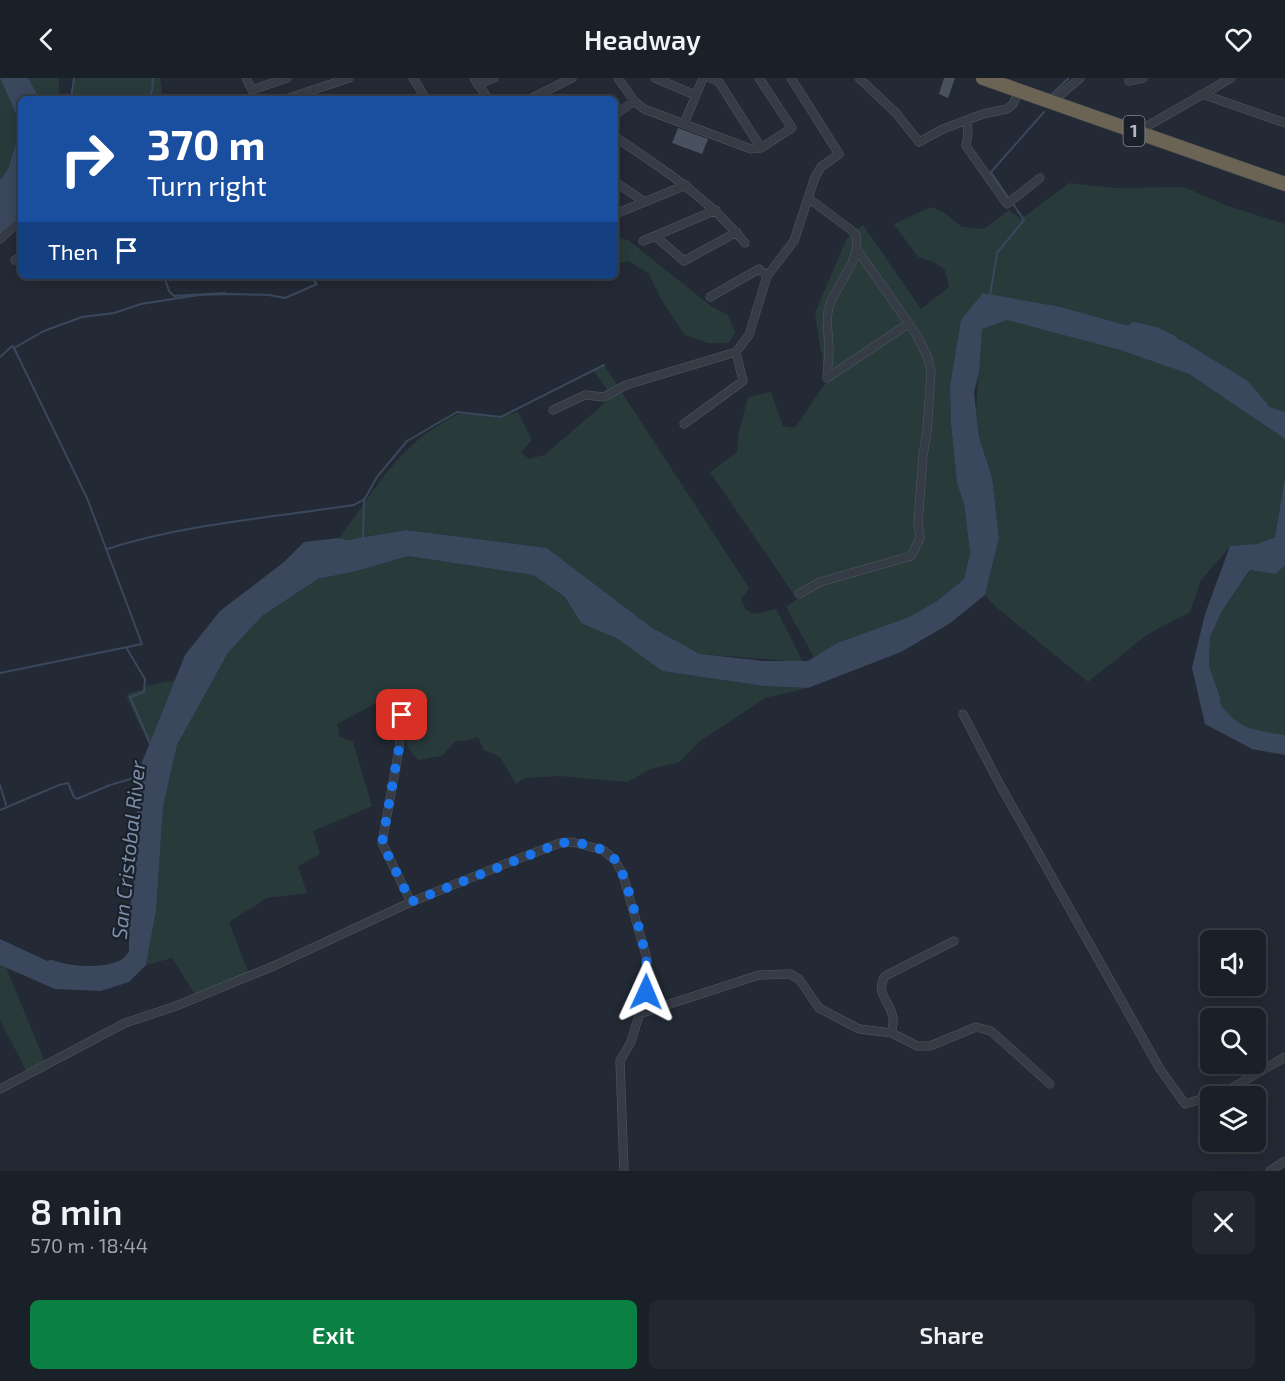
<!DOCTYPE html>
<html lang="en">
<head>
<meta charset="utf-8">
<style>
  body { margin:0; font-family:"Exo 2",sans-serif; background:#232830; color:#f1f3f6; height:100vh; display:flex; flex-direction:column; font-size:22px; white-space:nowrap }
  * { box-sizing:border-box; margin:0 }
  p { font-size:20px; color:#9fa3a8 }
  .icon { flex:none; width:33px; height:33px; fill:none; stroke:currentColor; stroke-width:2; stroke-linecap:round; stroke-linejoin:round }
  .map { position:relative; height:1093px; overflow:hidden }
  .details { display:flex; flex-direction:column; background:#1a2028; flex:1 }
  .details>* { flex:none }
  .hud { position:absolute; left:18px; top:18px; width:600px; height:183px; border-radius:9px; box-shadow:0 3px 15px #0003,0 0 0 2px #383e45; background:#1a4fa0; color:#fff; overflow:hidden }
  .tools { position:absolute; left:1200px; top:852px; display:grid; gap:12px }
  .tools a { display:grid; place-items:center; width:66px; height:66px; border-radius:9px; background:#1a2028; box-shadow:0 3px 15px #0003,0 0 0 2px #383e45; font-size:30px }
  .pin { position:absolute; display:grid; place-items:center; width:51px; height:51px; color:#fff; margin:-26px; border-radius:12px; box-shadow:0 3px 9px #0006 }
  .me { position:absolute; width:66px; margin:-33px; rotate:1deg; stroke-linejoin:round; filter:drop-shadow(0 0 4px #0008) }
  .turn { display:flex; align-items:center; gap:21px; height:126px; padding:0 30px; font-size:27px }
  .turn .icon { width:78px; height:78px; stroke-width:2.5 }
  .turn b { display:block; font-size:42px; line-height:51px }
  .then { display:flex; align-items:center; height:57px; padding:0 30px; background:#0003; gap:12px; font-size:22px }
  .round { display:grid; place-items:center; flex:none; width:63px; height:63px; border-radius:9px; background:#232830 }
  .head { display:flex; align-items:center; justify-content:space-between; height:102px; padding:0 30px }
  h1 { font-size:36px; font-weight:600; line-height:45px }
  .primary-button { display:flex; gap:12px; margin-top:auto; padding:12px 30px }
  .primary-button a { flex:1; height:69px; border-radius:9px; background:#0b8043; color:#fff; font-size:24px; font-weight:600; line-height:69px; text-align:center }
  .primary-button a+a { background:#232830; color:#f1f3f6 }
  header { display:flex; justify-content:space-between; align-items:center; height:78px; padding:0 30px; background:#1a2028; font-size:27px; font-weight:600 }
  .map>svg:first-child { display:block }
</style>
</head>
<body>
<header><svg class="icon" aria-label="back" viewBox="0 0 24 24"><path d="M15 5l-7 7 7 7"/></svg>Headway<svg class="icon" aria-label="heart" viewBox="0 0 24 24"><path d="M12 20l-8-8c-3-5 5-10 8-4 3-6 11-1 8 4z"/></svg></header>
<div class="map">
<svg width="1285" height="1093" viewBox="0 0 1285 1093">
  <rect width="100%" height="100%" fill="#232a35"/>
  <path fill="#293a3b" d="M 0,0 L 21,49 L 8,91 L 0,102 Z
    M 28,0 L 59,0 L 59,21 L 40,21 Z
    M 74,0 L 160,0 L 163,21 L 71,21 Z
    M 1069,105 L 1114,110 L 1184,109 L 1228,128 L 1285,146 L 1285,334 L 1270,329 L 1248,303 L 1183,263 L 1061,229 L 983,216 L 956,279 L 950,308 L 951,346 L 957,405 L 964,426 L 970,475 L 964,501 L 937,523 L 909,539 L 837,565 L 814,579 L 786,529 L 797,521 L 710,394 L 737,374 L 738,358 L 748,319 L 771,314 L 783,348 L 795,350 L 826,304 L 815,235 L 847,160 L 863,147 L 921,231 L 949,209 L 945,192 L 934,184 L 918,179 L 894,146 L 931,129 L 945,135 L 962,149 L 984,151 L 1009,132 L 1021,141 Z
    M 615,158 L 628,162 L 711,228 L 728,237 L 735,254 L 729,265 L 708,265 L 685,257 L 661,221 L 648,195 L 628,183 L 615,187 Z
    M 1007,242 L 1120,272 L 1189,296 L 1285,361 L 1285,399 L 1275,459 L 1257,466 L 1230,469 L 1201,502 L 1190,534 L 1148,556 L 1088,604 L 996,529 L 985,517 L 999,460 L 992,399 L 979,359 L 976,333 L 981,251 Z
    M 604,287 L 749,510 L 741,521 L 746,532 L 754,536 L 776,531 L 803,584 L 700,576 L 651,549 L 547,470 L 406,452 L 347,462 L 339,460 C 371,419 392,376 439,347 C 445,344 453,337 459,336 C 480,332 494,343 518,334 L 532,362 L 521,374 L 529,381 L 544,377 L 612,319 L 593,291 Z
    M 408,478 L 533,497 L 565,519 L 581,545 L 618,561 L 662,593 L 762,608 L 808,610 L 765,620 L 700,663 L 680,684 L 650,691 L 628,704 L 559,698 L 525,700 L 516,706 L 500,679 L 484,672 L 478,659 L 466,663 L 455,663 L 442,678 L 418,682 L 407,668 L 404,620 L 384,621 L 337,646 L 339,658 L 353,664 L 372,728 L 313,753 L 320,776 L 298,788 L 307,815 L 267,820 L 229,844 L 250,899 L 198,921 L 172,880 L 146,887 L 156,833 L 163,729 L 177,667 L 228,575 L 262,538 L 318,501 L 357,493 Z
    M 1285,487 L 1285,665 L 1243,656 L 1223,644 L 1220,619 L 1209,588 L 1210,559 L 1222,533 L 1251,492 L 1276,496 Z
    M 175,602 L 149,667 L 127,620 L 128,616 L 143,611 L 146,608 Z
    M 0,887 L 6,889 L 47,989 L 29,998 L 0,942 Z"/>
  <path fill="#3a475d" d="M 0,0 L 28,0 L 40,21 L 21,21 L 21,48 Z
    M 21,49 L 21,136 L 0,159 L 0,102 L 8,91 Z
    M 983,215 L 1061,229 L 1183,263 L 1248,303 L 1270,329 L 1285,334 L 1285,361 L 1189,296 L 1120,272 L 1007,242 L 982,251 L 979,294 L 974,315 L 979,359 L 992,399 L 999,460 L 985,517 L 949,546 L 901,574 L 808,610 L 763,608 L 662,593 L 618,561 L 581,545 L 565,519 L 533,497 L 408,478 L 357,493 L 318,501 L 262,538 L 228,575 L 177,667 L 163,729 L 156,833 L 146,887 L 129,904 L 101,913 L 55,911 L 0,887 L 0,861 L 69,893 L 97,896 L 119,889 L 129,873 L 129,838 L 136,785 L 137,725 L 142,684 L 185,577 L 220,533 L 284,484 L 304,464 L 339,460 L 347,462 L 406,452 L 547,470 L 651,549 L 700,576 L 764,583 L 808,583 L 837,565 L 909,539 L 937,523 L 964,501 L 970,475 L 964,426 L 957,405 L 951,346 L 950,308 L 961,242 Z
    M 1285,399 L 1285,487 L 1276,496 L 1250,492 L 1222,533 L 1210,559 L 1209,588 L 1220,619 L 1223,644 L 1243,656 L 1285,665 L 1285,677 L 1252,671 L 1205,646 L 1192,590 L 1205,536 L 1230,468 L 1257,466 L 1275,459 Z"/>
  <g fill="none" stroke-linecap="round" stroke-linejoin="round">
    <path stroke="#3a475d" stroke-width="2" d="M 1052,16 L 1069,0
      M 71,21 L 74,0
      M 148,21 L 152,13 L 153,0
      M 1009,121 L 991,94 L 1044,34
      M 164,198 L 169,213 L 174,218 L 225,215
      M 990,218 L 997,175 L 1024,142 L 1013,126
      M 0,279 L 12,268 L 14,270 L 44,253 L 82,239 L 114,235 L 141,226 L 199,217 L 231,216 L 269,217 L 285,220 L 317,206 L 309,198
      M 363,462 L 364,422 L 377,399 L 407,363 L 457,334 L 501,339 L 604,287
      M 107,471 C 185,446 274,439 354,427 L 363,422
      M 127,571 L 145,601 L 144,614 L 130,619 L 150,665
      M 0,595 L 142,566 L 87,420 L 14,270
      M 0,707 L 6,727
      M 0,732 L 59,707 L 68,705 L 74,719 L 77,721 L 110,707 L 144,697"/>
    <path stroke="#3a475d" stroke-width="12" d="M 1134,250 L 1156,255 L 1172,263
      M 1213,626 C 1234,657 1250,658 1285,663
      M 51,888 C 70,895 117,899 131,881"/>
  </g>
  <path fill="#49515f" d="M 944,0 L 955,0 L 948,20 L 939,16 Z
    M 678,50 L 708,61 L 702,76 L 672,65 Z"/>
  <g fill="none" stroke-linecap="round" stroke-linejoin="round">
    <g stroke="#515761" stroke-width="9">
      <path id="street" d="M 246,0 L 252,12 L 287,0
        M 413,0 L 426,21
        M 474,0 L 488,21
        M 618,0 L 634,23 L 644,31 L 751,71 L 761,70 L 792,50 L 759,0
        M 655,0 L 695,17
        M 710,0 L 719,4 L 761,70
        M 859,0 L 896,35 L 919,64 L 943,51 L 983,36 L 1007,31 L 1013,26 L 1019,13
        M 1129,3 L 1143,0
        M 478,7 L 494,0
        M 1202,16 L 1285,45
        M 286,21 L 349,0
        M 530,21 L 572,0
        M 1052,24 L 1080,0
        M 615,37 L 634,23
        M 967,43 L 968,55 L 966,68 L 1007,126 L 1040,100
        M 684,46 L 703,0
        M 1137,54 L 1231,0
        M 615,59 C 663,91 708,120 745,165
        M 615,104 L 645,124
        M 808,120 L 855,155 C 864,181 836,205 829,229 C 825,243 829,258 829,272 C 829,281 827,291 827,300 L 908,246
        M 615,136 L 686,107
        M 655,158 L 684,183 L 737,154
        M 0,161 L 21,142
        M 643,163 L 716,132
        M 15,182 L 21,179
        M 710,219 L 759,191 L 767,198
        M 553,332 L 585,317 L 604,319 L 626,307 L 736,274 L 749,257 L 767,198 L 794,163 L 815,99 L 821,89 L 839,76 L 791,0
        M 684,346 L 743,303 L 736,274
        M 799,516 L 820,504 L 911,478 L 920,460 L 918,446 L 923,377 L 927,354 L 931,295 L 928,280 L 916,256 L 858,173
        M 963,636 L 1000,707 L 1160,991 L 1185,1026 L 1227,1013 L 1285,979
        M 402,637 L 399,671 L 382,765 L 411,824
        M 639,936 L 759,897 L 790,896 L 799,901 L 819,930 L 859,951 L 892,955 L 917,968 L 930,968 L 976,949 L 991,953 L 1050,1006
        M 892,955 C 892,950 894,944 893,940 C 891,924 874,915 885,898 L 954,863
        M 0,1011 L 125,945 L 176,928 L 276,887 L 411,824 L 515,782 L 560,765 L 572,764 L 603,772 L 615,782 L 623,797 L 647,881 L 646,914 L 631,964 L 620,983 L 624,1093
        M 1270,1093 L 1285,1083"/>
    </g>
    <g stroke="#414751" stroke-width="15">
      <path id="highway" d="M 983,0 L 1285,106"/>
    </g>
    <use href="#street" stroke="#363c46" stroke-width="8"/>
    <use href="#highway" stroke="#6b6354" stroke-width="14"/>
  </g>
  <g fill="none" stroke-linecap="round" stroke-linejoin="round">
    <path stroke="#1a73e8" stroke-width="10" stroke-dasharray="0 18" d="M 402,637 L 399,670 L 382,765 L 411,824 L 560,765 C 577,763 605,768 616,783 C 626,796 643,863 646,881 C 648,892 648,903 646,914"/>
  </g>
  <g text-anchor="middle" stroke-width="4.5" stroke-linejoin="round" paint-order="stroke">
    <rect fill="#1b212b" stroke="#848a95" stroke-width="1.5" x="1123.5" y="38" width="21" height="30" rx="4.5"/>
    <g font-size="18" font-weight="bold" fill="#b1b7c3">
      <text x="1134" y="59">1</text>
    </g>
    <g font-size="21" font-style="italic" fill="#7c8da8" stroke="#1b212b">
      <text transform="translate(129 772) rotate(-84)" y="7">San Cristobal River</text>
    </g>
  </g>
</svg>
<div class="tools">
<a><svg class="icon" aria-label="sound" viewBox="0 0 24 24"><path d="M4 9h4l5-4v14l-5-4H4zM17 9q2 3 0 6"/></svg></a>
<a><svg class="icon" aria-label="search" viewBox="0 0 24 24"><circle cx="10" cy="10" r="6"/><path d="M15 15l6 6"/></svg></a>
<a><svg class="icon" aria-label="layers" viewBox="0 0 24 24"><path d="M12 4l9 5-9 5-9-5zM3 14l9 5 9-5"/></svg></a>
</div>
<div class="pin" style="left:402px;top:637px;background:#d93025"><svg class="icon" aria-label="arrive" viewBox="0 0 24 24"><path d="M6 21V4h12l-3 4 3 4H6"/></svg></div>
<svg class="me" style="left:646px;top:914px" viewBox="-20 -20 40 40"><path d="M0-17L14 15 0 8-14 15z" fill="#1a73e8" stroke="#fff" stroke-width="4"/></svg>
<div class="hud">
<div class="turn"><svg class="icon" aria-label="right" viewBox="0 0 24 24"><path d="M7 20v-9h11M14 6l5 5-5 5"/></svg><div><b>370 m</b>Turn right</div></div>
<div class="then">Then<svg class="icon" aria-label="arrive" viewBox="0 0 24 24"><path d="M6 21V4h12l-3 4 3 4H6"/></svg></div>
</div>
</div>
<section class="details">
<div class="head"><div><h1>8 min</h1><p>570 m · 18:44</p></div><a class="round"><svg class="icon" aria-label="close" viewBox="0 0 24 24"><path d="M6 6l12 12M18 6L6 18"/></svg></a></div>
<div class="primary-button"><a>Exit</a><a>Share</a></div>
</section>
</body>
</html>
